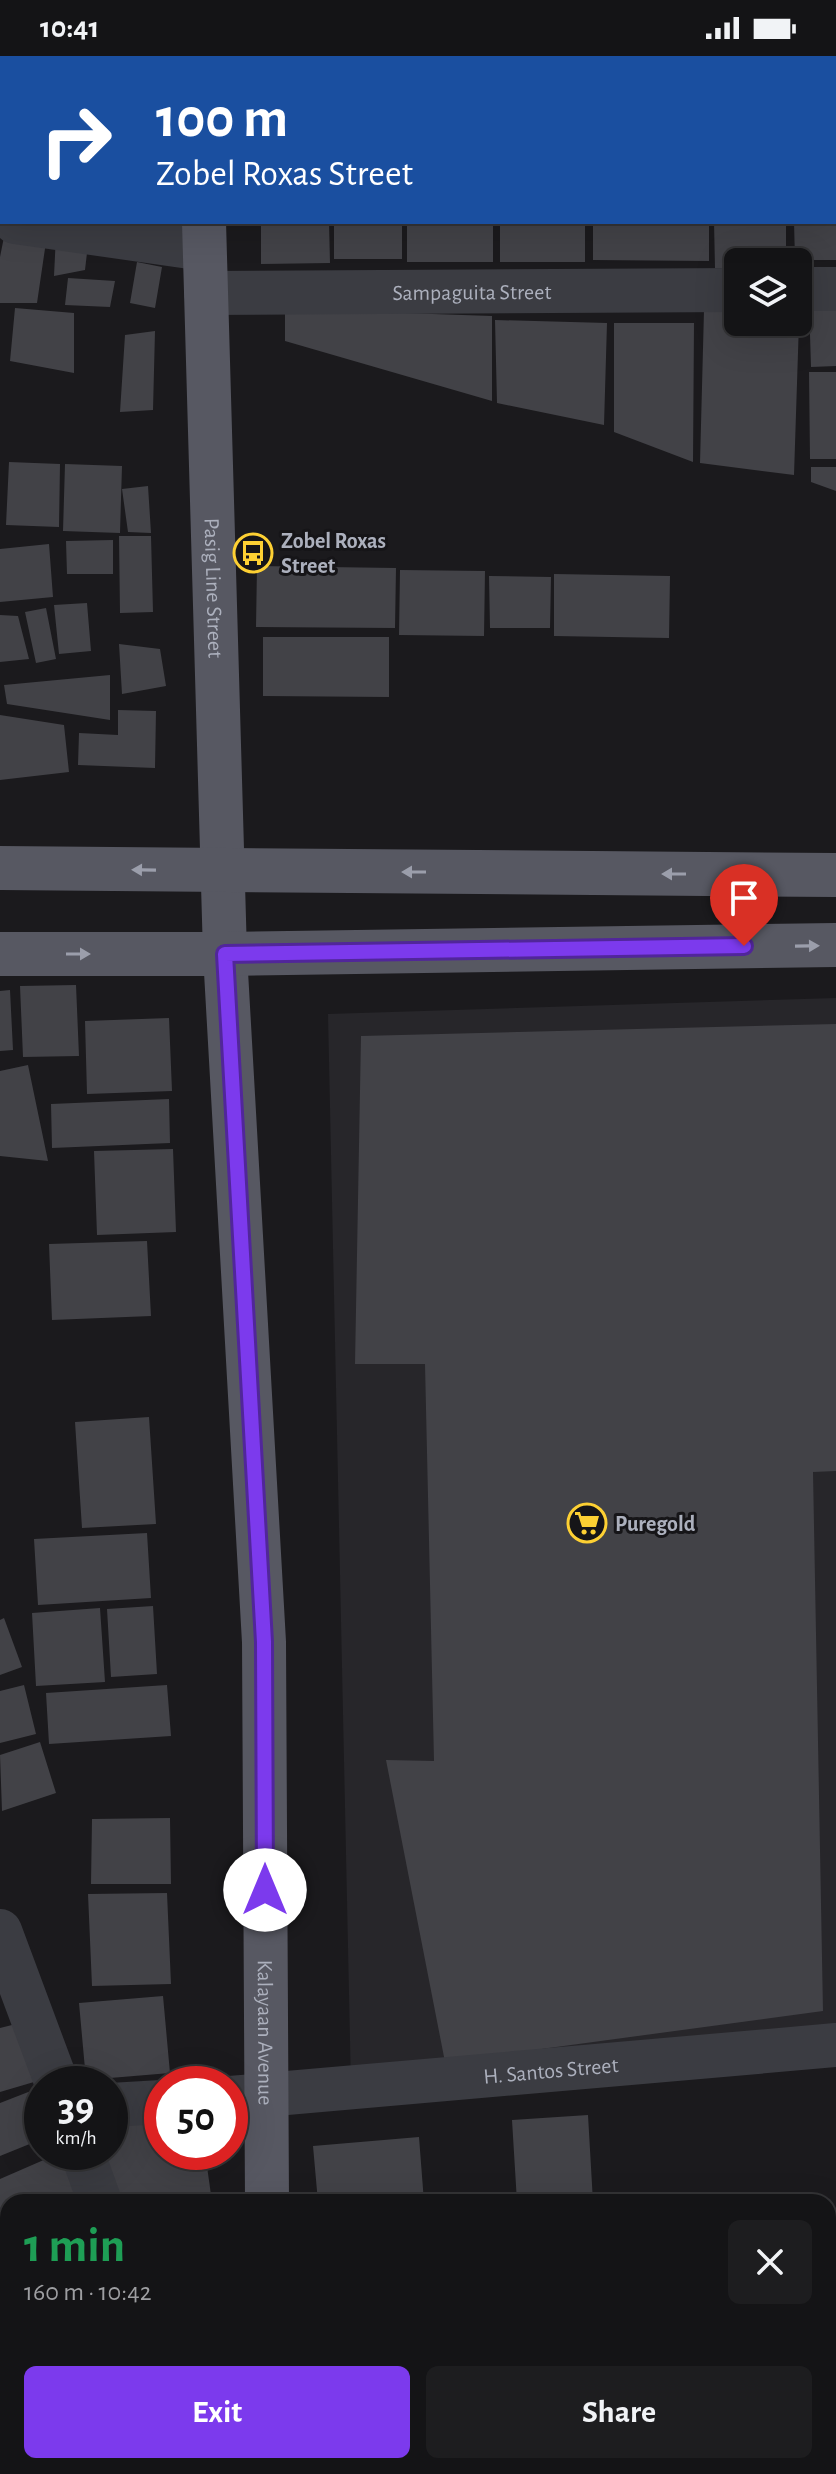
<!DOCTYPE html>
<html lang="en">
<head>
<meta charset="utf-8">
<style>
  body { margin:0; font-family:"Alegreya Sans",sans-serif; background:#1d1d1f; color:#f1f3f6; height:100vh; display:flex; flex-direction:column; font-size:30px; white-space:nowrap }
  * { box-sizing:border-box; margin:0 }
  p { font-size:26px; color:#9d9ea1 }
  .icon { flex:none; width:44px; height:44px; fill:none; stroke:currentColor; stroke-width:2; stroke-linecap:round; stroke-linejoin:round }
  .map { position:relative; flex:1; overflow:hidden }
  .side { position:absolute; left:0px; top:2138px; width:836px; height:280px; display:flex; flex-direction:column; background:#141416; border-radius:24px 24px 0 0; box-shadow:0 8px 32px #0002,0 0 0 2px #333335 }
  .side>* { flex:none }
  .banner { position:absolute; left:0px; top:0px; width:836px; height:168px; box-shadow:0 8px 32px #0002,0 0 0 2px #333335; background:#1a4fa0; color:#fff; overflow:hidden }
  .controls { position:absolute; left:724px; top:192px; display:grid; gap:16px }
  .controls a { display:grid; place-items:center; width:88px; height:88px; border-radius:12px; background:#141416; box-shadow:0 8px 32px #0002,0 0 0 2px #333335; font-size:40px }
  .speed { position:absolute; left:24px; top:2010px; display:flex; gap:16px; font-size:40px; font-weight:700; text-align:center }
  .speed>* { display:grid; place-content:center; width:104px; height:104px; border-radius:50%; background:#141416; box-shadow:0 8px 32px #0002,0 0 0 2px #333335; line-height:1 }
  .speed small { font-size:20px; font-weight:400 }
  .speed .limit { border:12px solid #d22; background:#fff; color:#111 }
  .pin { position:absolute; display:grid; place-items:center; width:68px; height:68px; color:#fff; margin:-82px -34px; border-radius:50% 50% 50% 0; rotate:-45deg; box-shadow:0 0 8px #0007 }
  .pin .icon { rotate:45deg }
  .me { position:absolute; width:88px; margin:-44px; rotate:0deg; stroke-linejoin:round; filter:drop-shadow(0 0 6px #0008) }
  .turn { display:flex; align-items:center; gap:28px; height:168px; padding:0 24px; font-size:36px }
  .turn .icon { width:104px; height:104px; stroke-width:2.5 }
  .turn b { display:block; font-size:56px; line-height:68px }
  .round { display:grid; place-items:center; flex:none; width:84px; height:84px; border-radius:12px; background:#1d1d1f }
  .overview { display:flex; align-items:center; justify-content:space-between; height:136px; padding:0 24px }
  h1 { font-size:48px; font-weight:700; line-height:60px; color:#1e9e55 }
  .primary-button { display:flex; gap:16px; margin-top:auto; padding:16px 24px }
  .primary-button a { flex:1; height:92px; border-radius:12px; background:#7c3aed; color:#fff; font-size:32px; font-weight:700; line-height:92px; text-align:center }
  .primary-button a+a { background:#1d1d1f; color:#f1f3f6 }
  .status { display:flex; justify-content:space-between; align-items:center; height:56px; padding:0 40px; background:#141416; direction:ltr }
  .status svg { height:22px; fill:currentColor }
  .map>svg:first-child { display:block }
</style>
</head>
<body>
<div class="status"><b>10:41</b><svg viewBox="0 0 49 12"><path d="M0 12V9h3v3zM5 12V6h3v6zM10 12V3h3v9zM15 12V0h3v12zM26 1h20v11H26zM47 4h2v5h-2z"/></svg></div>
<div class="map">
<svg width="836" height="2418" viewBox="0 0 836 2418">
  <rect width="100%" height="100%" fill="#1b1a1d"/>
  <path fill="#27262a" d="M 836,942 L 836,1976 L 351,2031 L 328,958 Z"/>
  <path fill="#424247" d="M 261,166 L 329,166 L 330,207 L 261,208 Z
    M 334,166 L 402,166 L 402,203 L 334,203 Z
    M 407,166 L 493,166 L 493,206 L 407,206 Z
    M 500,166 L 585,166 L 585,206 L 500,206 Z
    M 593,166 L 709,166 L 709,205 L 593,204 Z
    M 714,166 L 786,166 L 786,206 L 738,206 L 738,212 L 715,212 Z
    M 794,166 L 836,166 L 836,204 L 795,204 Z
    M 5,176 L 47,179 L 37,247 L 0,247 L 0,201 Z
    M 56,179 L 89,180 L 85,214 L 54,220 Z
    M 137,206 L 162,211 L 155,252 L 130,247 Z
    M 68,222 L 115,225 L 110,251 L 65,249 Z
    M 809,246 L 836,246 L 836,310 L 811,311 Z
    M 15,252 L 74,257 L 74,317 L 10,305 Z
    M 738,252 L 738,266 L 799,266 L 794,419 L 700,407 L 704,254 Z
    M 285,253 L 492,260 L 492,345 L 285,285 Z
    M 495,264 L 607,267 L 604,369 L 497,347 Z
    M 614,267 L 694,267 L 693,406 L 614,376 Z
    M 155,275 L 153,354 L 120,356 L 125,279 Z
    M 809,316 L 836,316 L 836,403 L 810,403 Z
    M 9,406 L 60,408 L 59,471 L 6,469 Z
    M 65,408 L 122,410 L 120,477 L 63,475 Z
    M 811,411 L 836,411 L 836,435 L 811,426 Z
    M 148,430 L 151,477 L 128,476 L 122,433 Z
    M 119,480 L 151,480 L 153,556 L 120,557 Z
    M 113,484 L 113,518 L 67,518 L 66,485 Z
    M 49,488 L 53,541 L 0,546 L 0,493 Z
    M 257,510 L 396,512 L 395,572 L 256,571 Z
    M 400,514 L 485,515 L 484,580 L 399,579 Z
    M 554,518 L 670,520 L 669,582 L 554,580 Z
    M 489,520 L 551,521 L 550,572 L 490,572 Z
    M 87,547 L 91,595 L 59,598 L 54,549 Z
    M 46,552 L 56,603 L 36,607 L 25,556 Z
    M 0,559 L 18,560 L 29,603 L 0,606 Z
    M 263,581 L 389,581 L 389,641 L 263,640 Z
    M 119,588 L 160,593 L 166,630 L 122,638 Z
    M 110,619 L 110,664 L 7,648 L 4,629 Z
    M 118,654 L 156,655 L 155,712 L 78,709 L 79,677 L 118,679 Z
    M 0,659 L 64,669 L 69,716 L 0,724 Z
    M 76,929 L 79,1000 L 23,1001 L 20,930 Z
    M 10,934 L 13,994 L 0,995 L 0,935 Z
    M 169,962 L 172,1035 L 87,1038 L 85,965 Z
    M 836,968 L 836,1415 L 813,1416 L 823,1955 L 445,2006 L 386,1704 L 434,1705 L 425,1308 L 355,1308 L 361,980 Z
    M 28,1009 L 48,1105 L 0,1100 L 0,1015 Z
    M 169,1043 L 170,1087 L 52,1092 L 51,1048 Z
    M 173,1093 L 176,1176 L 97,1179 L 94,1095 Z
    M 147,1185 L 151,1260 L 52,1264 L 49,1188 Z
    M 149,1361 L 156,1468 L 82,1472 L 75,1366 Z
    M 147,1477 L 151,1542 L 38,1549 L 34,1483 Z
    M 153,1550 L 157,1618 L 111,1621 L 107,1553 Z
    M 100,1552 L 105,1626 L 36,1630 L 32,1557 Z
    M 4,1562 L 22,1611 L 0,1619 L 0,1564 Z
    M 24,1629 L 36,1678 L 0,1687 L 0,1635 Z
    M 167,1629 L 171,1680 L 49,1688 L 46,1637 Z
    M 40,1686 L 56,1737 L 2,1755 L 0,1699 Z
    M 170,1762 L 171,1828 L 91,1828 L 92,1763 Z
    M 167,1837 L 171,1928 L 92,1930 L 88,1838 Z
    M 163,1940 L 170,2017 L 86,2024 L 79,1947 Z
    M 16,1968 L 34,2026 L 0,2036 L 0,1972 Z
    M 36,2033 L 42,2047 L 42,2083 L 0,2100 L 0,2047 Z
    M 588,2059 L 593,2146 L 517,2146 L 512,2064 Z
    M 162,2062 L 162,2096 L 205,2096 L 212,2146 L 113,2146 L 99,2096 L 110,2096 L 110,2069 Z
    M 419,2081 L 424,2146 L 318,2146 L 313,2090 Z
    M 62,2096 L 88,2146 L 8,2146 L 8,2187 L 0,2190 L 0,2123 Z
    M 828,2291 L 836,2291 L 836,2343 L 828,2343 Z
    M 828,2347 L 836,2347 L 836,2418 L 822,2418 L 822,2410 L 828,2410 Z
    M 202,2410 L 210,2410 L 211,2418 L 158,2418 L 157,2415 Z
    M 322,2410 L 436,2410 L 437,2418 L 323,2418 Z
    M 705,2410 L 819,2410 L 819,2418 L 705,2418 Z"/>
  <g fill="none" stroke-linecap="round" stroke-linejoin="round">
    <g stroke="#3b3c42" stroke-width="44">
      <path d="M 15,166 L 204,193"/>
      <path d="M 798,233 L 836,233"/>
      <path id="s1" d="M 206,237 L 738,234"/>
      <path d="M 0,1875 L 57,2028"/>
      <path id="s2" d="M 230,2042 L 836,1989"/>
      <path d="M 110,2049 L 162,2046"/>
      <path d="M 82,2096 L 100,2146"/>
    </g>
    <g stroke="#575862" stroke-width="44">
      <path d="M 199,0 L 199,2"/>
      <path id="s3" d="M 204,166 L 225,898 L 264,1586 L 267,2146"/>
      <path d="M 0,812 L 836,819"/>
      <path d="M 0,898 L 225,898 L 836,889"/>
      <path d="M 273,2410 L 273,2418"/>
    </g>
  </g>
  <defs><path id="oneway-solid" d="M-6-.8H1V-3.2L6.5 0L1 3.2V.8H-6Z" transform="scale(2)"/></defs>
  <g fill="#9b9eab">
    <use href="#oneway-solid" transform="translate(144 814) rotate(-179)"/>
    <use href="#oneway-solid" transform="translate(414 816) rotate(-180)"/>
    <use href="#oneway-solid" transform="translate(674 818) rotate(-180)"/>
    <use href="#oneway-solid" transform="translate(807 890) rotate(-1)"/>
    <use href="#oneway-solid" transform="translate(78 898)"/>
  </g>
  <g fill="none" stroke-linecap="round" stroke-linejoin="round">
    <g stroke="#51269a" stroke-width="20">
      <path id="route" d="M 265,1834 L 264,1586 L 225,898 L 744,890"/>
    </g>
    <use href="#route" stroke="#7c3aed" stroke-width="14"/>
  </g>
  <defs>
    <g id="bus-ring" transform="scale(2)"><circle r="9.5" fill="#161518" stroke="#fdd033" stroke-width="1.5"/><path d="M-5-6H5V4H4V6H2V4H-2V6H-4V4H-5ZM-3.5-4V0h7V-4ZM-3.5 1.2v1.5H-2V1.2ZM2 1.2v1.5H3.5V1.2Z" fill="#fdd033"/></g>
    <g id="supermarket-ring" transform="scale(2)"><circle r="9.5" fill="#161518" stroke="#fdd033" stroke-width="1.5"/><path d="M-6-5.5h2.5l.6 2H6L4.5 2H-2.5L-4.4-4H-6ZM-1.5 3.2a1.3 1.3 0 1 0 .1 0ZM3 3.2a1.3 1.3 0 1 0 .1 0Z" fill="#fdd033"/></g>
  </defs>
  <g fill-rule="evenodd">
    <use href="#bus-ring" x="253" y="497"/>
    <use href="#supermarket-ring" x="587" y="1467"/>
  </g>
  <g text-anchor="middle" stroke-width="6" stroke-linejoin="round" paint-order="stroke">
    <g font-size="22" fill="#acb0bd" stroke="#161518">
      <text dy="8" stroke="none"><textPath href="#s1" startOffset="266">Sampaguita Street</textPath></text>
      <text dy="8" stroke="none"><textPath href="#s3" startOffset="366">Pasig Line Street</textPath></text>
      <text dy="8" stroke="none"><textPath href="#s3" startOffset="1812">Kalayaan Avenue</textPath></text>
      <text dy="8" stroke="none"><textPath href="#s2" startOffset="322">H. Santos Street</textPath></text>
    </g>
    <g font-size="22" font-weight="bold" fill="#acb0bd" stroke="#161518" text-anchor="start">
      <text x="281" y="492">Zobel Roxas<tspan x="281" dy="25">Street</tspan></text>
      <text x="615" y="1475">Puregold</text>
    </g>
  </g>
</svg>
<div class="controls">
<a><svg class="icon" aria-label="layers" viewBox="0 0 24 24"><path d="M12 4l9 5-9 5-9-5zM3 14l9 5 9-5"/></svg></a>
</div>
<div class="speed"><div>39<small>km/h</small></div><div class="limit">50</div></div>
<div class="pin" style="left:744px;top:890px;background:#d93025"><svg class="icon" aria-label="arrive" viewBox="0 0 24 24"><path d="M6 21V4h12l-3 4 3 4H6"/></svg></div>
<svg class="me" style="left:265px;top:1834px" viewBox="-20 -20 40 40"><circle r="19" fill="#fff"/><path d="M0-13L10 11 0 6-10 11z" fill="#7c3aed"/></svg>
<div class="banner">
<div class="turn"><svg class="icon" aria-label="right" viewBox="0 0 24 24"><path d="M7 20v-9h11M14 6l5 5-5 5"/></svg><div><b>100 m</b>Zobel Roxas Street</div></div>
</div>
<section class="side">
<div class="overview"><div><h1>1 min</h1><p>160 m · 10:42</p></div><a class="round"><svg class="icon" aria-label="close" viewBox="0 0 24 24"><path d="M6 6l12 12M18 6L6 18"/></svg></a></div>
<div class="primary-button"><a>Exit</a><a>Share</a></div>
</section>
</div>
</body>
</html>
